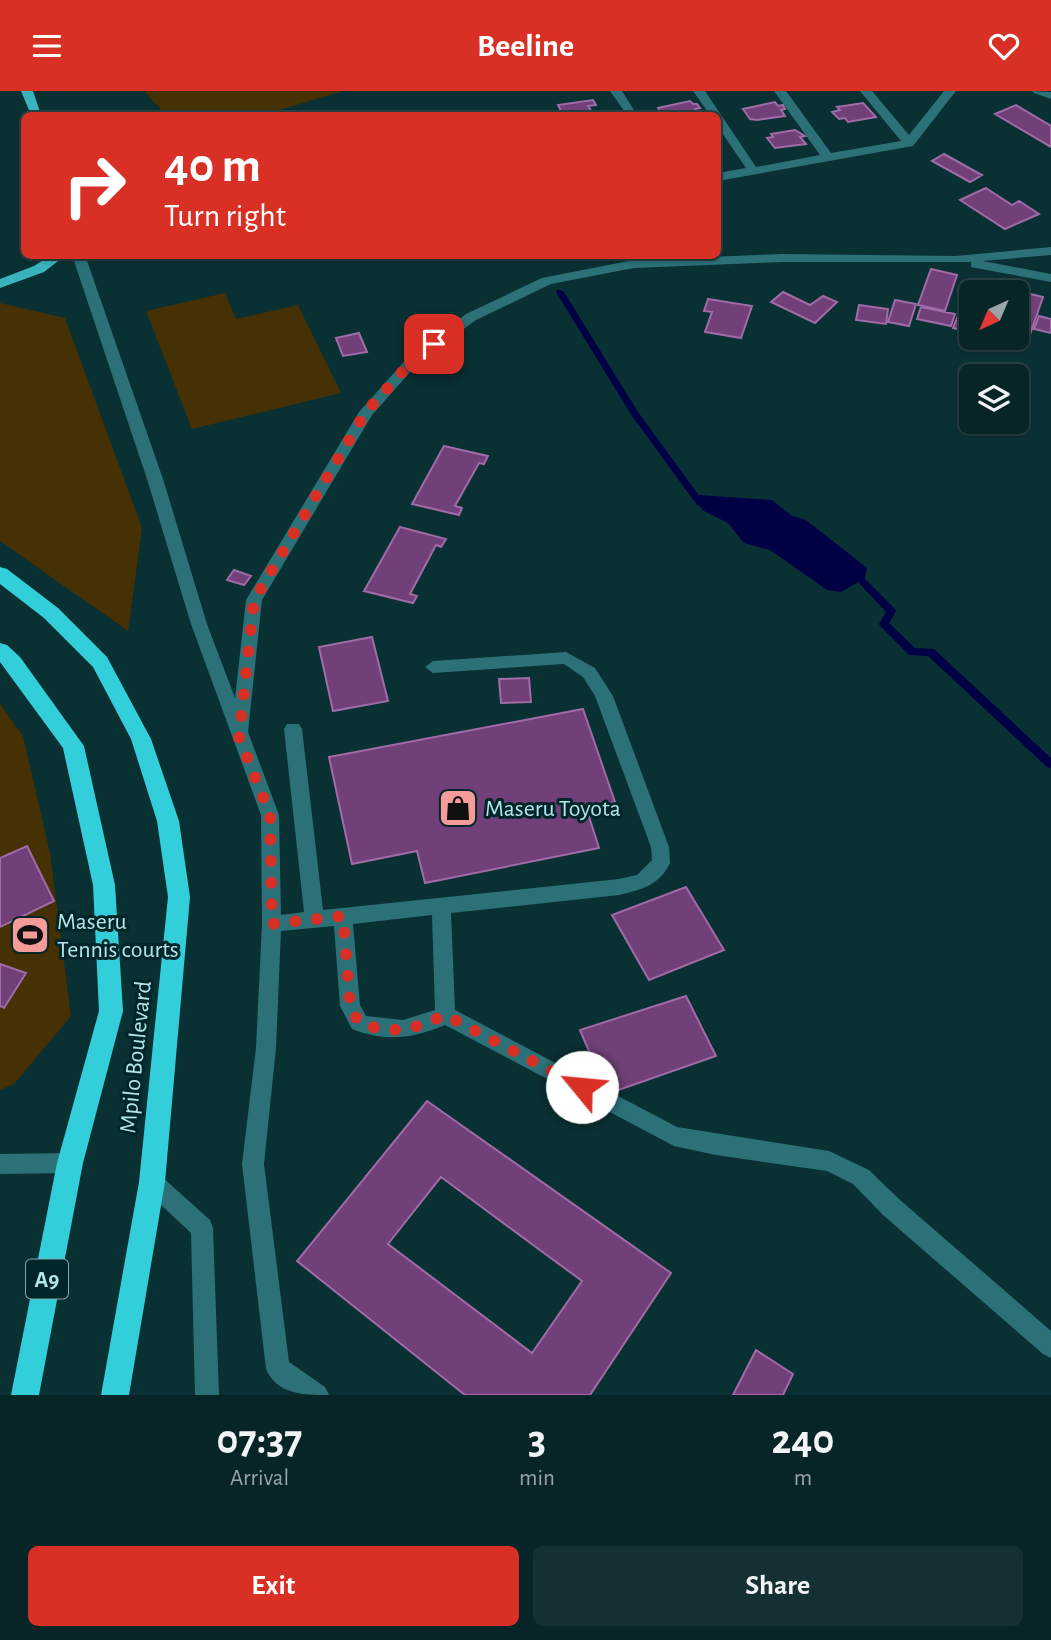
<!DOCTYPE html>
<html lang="en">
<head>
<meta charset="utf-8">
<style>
  body { margin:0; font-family:"Alegreya Sans",sans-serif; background:#153032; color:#f1f3f6; height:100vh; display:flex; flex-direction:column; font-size:26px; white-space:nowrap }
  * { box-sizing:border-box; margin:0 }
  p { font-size:23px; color:#98a4a7 }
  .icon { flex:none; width:38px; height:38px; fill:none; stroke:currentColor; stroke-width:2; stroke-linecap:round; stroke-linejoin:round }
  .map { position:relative; height:1304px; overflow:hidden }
  .side { display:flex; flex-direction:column; background:#072426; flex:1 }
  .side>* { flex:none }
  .guide { position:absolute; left:21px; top:21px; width:700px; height:147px; border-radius:10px; box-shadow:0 2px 5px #0004,0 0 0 2px #284143; background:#d93025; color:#fff; overflow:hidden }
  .needle { width:46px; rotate:224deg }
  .controls { position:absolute; left:959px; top:189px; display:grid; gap:14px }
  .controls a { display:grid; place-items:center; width:70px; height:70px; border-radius:10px; background:#072426; box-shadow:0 2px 5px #0004,0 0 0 2px #284143; font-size:35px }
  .pin { position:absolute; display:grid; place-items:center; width:60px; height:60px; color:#fff; margin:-30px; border-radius:14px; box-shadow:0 4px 10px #0006 }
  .me { position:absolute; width:77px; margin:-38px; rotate:298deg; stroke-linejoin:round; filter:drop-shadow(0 0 5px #0008) }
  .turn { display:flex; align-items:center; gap:24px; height:147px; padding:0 28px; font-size:32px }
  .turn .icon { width:91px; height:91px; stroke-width:2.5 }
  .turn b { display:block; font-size:49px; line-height:60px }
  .eta { display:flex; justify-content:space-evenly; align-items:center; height:119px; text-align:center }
  .eta b { font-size:42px; font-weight:600; line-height:49px }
  .primary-button { display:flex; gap:14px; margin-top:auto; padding:14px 28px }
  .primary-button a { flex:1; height:80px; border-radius:10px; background:#d93025; color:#fff; font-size:28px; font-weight:600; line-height:80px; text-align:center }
  .primary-button a+a { background:#153032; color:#f1f3f6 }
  header { display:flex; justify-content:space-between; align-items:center; height:91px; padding:0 28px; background:#d93025; color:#fff; font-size:32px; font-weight:600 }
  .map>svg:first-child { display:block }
</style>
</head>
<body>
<header><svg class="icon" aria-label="menu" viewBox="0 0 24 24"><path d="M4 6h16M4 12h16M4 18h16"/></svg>Beeline<svg class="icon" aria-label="heart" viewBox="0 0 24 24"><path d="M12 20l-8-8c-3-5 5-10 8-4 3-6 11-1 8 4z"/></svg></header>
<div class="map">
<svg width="1051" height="1304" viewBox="0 0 1051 1304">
  <rect width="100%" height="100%" fill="#093033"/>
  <path fill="#453103" d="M 144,0 L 343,0 L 263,24 L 166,24 Z
    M 225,202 L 236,228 L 298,214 L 341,302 L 192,338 L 146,220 Z
    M 0,212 L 65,227 L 142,437 L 128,540 L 0,450 Z
    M 0,613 L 23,645 L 50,762 L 71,925 L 14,993 L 0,999 Z"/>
  <path fill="#004" d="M 699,404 L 772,409 L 792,425 L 806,429 L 867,477 L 865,487 L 841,501 L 827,499 L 770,459 L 744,452 L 728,432 L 702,419 Z"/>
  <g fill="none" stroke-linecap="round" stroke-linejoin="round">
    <path fill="#004" fill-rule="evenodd" d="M 557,199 L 560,199 L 564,201 L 638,321 L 703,410 L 717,418 L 715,420 L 709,420 L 697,414 L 632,325 L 556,201 Z
      M 850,481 L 864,487 L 894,517 L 896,520 L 889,532 L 915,557 L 934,558 L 1051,667 L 1051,677 L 1047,676 L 928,565 L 909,564 L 881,536 L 879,533 L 886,521 L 858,491 L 847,486 L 845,484 L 847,482 Z"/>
  </g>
  <path fill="#714078" stroke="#a06ba7" stroke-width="2" fill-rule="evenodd" d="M 593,9 L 596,14 L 588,15 L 594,24 L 563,24 L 558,14 Z
    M 690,10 L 693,13 L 697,13 L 700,17 L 695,18 L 700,24 L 663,24 L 658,17 Z
    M 775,11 L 778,15 L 783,14 L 785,18 L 781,19 L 785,25 L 757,29 L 750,28 L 743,18 Z
    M 863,12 L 876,26 L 848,31 L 845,27 L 839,28 L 832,21 L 840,19 L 837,16 Z
    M 1016,14 L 1051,35 L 1051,56 L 995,23 Z
    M 795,39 L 805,45 L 800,46 L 806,53 L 775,57 L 767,47 L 773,46 L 771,43 Z
    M 944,63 L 982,84 L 970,91 L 932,70 Z
    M 986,97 L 1012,114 L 1019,110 L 1039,123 L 1005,138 L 960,109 Z
    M 931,178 L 957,184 L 945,220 L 918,214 Z
    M 969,198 L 984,201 L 971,201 L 971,241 L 953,237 Z
    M 1009,198 L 1043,206 L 1026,255 L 994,247 L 1017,247 L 1017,201 L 1007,201 Z
    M 783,201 L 810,214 L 823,205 L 837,211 L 815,232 L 771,211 Z
    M 708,208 L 752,215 L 741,247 L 705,241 L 712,221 L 704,220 Z
    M 895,209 L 916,213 L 909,235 L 888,231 Z
    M 859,214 L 888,218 L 886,233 L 856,229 Z
    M 921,216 L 955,223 L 951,235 L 917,228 Z
    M 1039,225 L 1051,228 L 1051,242 L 1034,238 Z
    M 359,242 L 367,261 L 343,265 L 336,247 Z
    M 444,355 L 488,365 L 484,373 L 479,372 L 455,415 L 462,417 L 459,424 L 412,413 Z
    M 400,436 L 446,448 L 441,456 L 436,454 L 410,503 L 417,505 L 413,512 L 364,500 Z
    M 234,479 L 251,485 L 244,494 L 227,489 Z
    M 372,546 L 388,610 L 333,620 L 319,556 Z
    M 529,587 L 531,611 L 501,612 L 499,588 Z
    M 583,618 L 615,711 L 586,716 L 599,757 L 425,792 L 417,760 L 352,773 L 329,666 Z
    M 27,755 L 54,810 L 0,836 L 0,767 Z
    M 686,796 L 724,859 L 649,889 L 612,824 Z
    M 0,873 L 26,882 L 4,917 L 0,915 Z
    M 686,905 L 716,965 L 607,1003 L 580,939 Z
    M 427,1010 L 671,1182 L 590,1304 L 465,1304 L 297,1170 ZM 441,1086 L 582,1190 L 532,1262 L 388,1153 Z
    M 756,1259 L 793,1283 L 783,1304 L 733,1304 Z"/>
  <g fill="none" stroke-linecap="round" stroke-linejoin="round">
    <path fill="#2b7177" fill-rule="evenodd" d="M 610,0 L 622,0 L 637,24 L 627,24 Z
      M 693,0 L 705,0 L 756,76 L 820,64 L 774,0 L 786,0 L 831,62 L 901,50 L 860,0 L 872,0 L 909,44 L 944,0 L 956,0 L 913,55 L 718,90 L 718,82 L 746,77 L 718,36 L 718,24 L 710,24 Z
      M 1032,0 L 1051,1 L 1051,8 L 1034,2 Z
      M 1051,156 L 1051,164 L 983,170 L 1051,183 L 1051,191 L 976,177 L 971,176 L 971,171 L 782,171 L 634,177 L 551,193 L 476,229 L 420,270 L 372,324 L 262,509 L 248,641 L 279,724 L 281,824 L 304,821 L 284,638 L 287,633 L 299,633 L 302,638 L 323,819 L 619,788 L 637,784 L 652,769 L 651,756 L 595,605 L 583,586 L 564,573 L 433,582 L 425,576 L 433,570 L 566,561 L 595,577 L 613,605 L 669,756 L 670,772 C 660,794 641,799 619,804 L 451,822 L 455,919 L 677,1036 L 829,1060 L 869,1079 L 899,1108 L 1051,1240 L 1051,1267 L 1043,1263 L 883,1124 L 853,1093 L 827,1080 L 716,1064 L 674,1055 L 445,934 C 412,948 385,951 352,938 L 340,915 L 334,835 L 281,840 L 276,957 L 264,1073 L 289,1271 L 325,1296 L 329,1304 C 305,1304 277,1304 266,1278 L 242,1073 L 256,957 L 262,833 L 261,724 L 191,533 L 147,388 L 72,164 L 85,164 L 163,388 L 207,533 L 235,607 L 246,509 L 359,321 L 410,264 L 466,223 L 542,187 L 634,169 L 782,163 L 956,165 ZM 432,824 L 435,919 L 403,929 L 366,925 L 360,914 L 353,833 Z
      M 70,1062 L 78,1065 L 81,1072 L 78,1079 L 70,1082 L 0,1083 L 0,1063 Z
      M 152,1080 L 160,1084 L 210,1129 L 213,1137 L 219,1304 L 195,1304 L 191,1142 L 144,1098 L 141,1091 L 144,1084 Z"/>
    <path fill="#3ab3bc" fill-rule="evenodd" d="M 21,0 L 33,0 L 41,24 L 31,24 Z
      M 51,164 L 66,164 L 44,181 L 0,197 L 0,188 L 34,175 Z"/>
    <path fill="#32ced9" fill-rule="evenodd" d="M 0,476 L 7,478 L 58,517 L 107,566 L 151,648 L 179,730 L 190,806 L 165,1091 L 129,1304 L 101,1304 L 139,1091 L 168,806 L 157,730 L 131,648 L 93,576 L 44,527 L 0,493 Z
      M 0,552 L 7,554 L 20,566 L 84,655 L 115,794 L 123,920 L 83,1072 L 39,1304 L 11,1304 L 57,1072 L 99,920 L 93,794 L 63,657 L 0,571 Z"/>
  </g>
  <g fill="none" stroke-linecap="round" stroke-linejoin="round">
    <path stroke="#d93025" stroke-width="12" stroke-dasharray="0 21.6" d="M 434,253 L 415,267 L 366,321 L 254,509 L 239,646 L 270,724 L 272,833 L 343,825 L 350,915 L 359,932 C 393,944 413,939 445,924 L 582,996"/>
  </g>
  <defs>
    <g id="shop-square" transform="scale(2.0125)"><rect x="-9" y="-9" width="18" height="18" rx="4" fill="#f59b98" stroke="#002629"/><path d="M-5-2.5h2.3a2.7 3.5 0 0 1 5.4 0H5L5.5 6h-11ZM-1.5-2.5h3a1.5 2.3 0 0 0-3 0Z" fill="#111"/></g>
    <g id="stadium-square" transform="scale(2.0125)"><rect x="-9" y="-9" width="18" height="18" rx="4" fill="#f59b98" stroke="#002629"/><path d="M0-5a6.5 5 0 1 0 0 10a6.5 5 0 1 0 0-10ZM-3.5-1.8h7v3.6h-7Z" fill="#111"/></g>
  </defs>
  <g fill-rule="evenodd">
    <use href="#shop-square" x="458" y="717"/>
    <use href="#stadium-square" x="30" y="844"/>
  </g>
  <g text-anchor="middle" stroke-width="6" stroke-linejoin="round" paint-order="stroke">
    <rect fill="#002629" stroke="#7dacb0" stroke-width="2" x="26" y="1168.5" width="42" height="39" rx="5"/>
    <g font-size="23" font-weight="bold" fill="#b2e6ea">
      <text x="47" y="1196">A9</text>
    </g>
    <g font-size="24" fill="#b2e6ea" stroke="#002629" text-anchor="start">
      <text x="485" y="725">Maseru Toyota</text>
      <text x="57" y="838">Maseru<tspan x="57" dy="28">Tennis courts</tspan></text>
    </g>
    <g font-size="24" fill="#b2e6ea" stroke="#002629">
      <text transform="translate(135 966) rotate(-84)" y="8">Mpilo Boulevard</text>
    </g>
  </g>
</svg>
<div class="controls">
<a><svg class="needle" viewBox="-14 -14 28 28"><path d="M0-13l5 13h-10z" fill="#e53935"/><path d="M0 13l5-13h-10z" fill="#98a4a7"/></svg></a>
<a><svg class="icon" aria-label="layers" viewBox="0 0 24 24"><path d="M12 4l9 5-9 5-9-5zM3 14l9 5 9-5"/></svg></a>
</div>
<div class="pin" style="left:434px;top:253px;background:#d93025"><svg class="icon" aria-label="arrive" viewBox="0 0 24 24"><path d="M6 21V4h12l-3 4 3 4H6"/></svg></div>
<svg class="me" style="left:582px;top:996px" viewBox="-20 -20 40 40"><circle r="19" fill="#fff"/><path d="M0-13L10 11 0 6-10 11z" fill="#d93025"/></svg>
<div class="guide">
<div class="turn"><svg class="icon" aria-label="right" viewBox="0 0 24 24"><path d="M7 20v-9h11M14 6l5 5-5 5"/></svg><div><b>40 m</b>Turn right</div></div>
</div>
</div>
<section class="side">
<div class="eta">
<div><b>07:37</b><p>Arrival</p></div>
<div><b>3</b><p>min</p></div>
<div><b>240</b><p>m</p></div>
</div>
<div class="primary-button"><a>Exit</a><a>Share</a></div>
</section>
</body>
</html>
